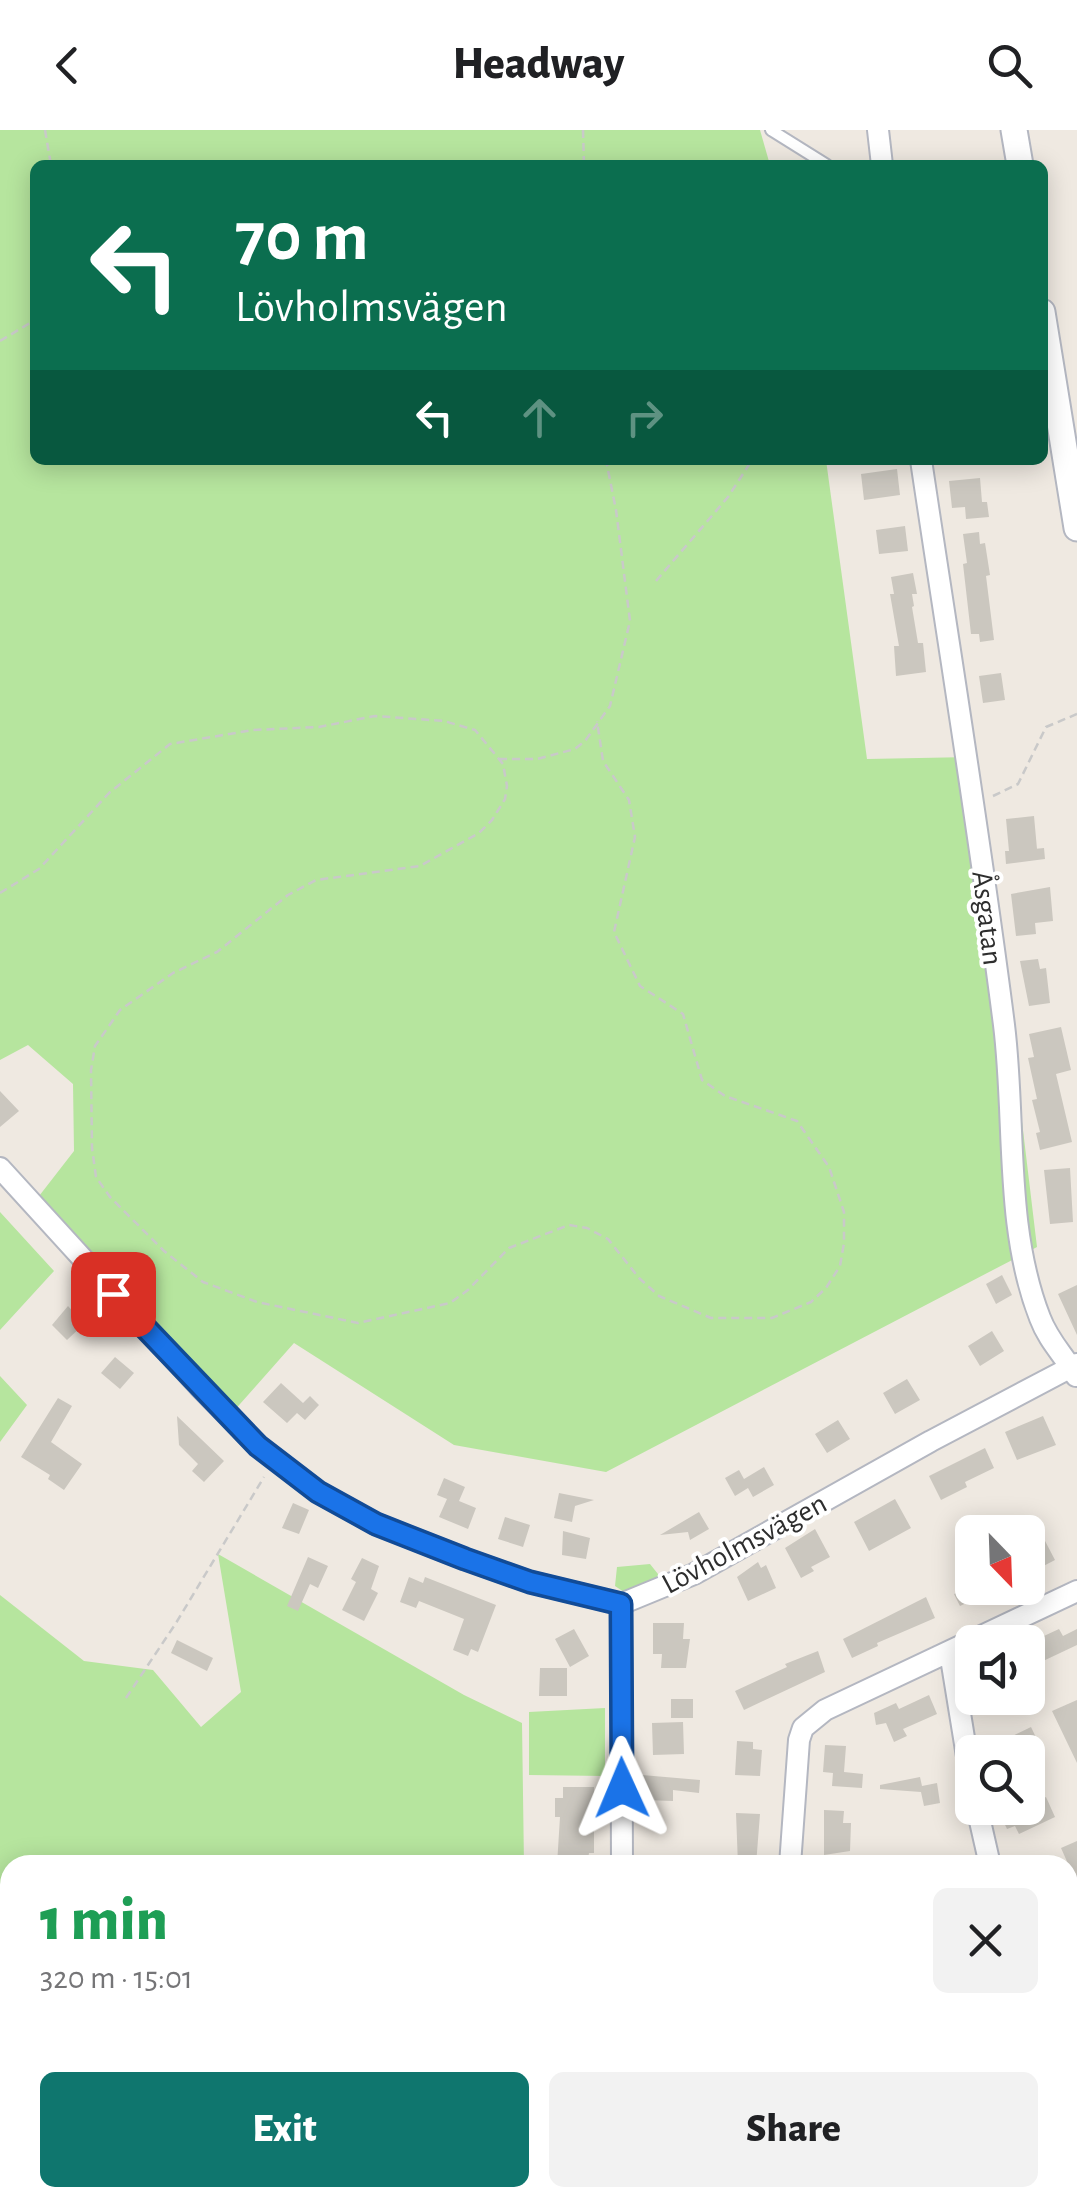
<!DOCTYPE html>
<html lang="en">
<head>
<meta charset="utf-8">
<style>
  body { margin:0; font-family:"Alegreya Sans",sans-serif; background:#f2f2f2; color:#202124; height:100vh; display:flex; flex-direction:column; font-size:38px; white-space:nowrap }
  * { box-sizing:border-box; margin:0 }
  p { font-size:32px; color:#757577 }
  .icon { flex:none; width:55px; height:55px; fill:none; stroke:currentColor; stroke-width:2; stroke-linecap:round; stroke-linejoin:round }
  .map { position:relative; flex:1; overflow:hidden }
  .drawer { position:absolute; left:0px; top:1725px; width:1078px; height:352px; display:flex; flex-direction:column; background:#fff; border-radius:30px 30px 0 0; box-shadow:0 5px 25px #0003 }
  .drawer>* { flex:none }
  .guide { position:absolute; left:30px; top:30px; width:1018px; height:305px; border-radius:15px; box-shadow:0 5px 25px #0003; background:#0b6e4f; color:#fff; overflow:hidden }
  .needle { width:65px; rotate:157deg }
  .tools { position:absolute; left:955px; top:1385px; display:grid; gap:20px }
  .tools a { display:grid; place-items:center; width:90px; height:90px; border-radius:15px; background:#fff; box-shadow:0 5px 25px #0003; font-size:50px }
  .pin { position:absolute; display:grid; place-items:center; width:85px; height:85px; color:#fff; margin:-42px; border-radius:20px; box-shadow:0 5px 15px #0006 }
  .me { position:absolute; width:110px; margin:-55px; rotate:359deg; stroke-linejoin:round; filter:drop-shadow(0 0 8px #0008) }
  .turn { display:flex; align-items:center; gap:35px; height:210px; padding:0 40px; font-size:45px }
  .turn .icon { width:130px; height:130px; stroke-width:2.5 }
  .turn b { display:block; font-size:70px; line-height:85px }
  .lanes { display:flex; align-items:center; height:95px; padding:0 40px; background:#0003; justify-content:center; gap:50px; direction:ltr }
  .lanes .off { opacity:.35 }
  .round { display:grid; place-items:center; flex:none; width:105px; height:105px; border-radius:15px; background:#f2f2f2 }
  .head { display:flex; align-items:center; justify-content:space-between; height:170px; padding:0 40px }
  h1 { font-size:60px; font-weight:800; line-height:75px; color:#1e9e55 }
  .action { display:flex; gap:20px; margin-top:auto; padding:20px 40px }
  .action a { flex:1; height:115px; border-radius:15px; background:#0f766e; color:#fff; font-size:40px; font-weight:800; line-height:115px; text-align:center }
  .action a+a { background:#f2f2f2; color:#202124 }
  header { display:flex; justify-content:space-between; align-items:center; height:130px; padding:0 40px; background:#fff; font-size:45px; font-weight:800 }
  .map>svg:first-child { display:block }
</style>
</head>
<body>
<header><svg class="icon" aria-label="back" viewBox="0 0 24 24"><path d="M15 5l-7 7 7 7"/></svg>Headway<svg class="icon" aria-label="search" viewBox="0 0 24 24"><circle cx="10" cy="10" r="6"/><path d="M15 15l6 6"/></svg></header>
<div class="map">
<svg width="1077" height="2077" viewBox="0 0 1077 2077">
  <rect width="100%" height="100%" fill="#efe9e1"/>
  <path fill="#e3e1e8" d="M 1077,2044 L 1077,2077 L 933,2077 L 975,2068 L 1068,2068 L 1068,2046 Z"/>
  <path fill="#b6e59e" d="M 0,0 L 760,0 L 770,35 L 35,35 L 35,330 L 826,330 L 867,629 L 971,627 L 1008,875 L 1037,1117 L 606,1342 L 454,1315 L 294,1213 L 224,1292 L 29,1079 L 74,1021 L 73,954 L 28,915 L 0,930 Z
    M 0,1082 L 54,1141 L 0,1200 Z
    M 0,1246 L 27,1275 L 0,1312 Z
    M 218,1424 L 464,1565 L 522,1593 L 524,1735 L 10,1735 L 10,2068 L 368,2068 L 386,2077 L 0,2077 L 0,1465 L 84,1531 L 153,1540 L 201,1597 L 241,1562 Z
    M 650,1434 L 662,1449 L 624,1462 L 615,1456 L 617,1437 Z
    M 605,1578 L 605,1646 L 529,1645 L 529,1582 Z
    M 1077,1804 L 1077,2040 L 1068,2043 L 1068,1808 Z
    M 686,2068 L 961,2068 L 920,2077 L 685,2077 Z"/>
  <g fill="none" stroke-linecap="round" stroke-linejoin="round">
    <path stroke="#75cff0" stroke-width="5" d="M 0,2067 L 10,2061
      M 66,2068 L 100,2077"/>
  </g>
  <path fill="#cbc7bf" d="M 897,339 L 900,365 L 864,370 L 861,344 Z
    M 980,348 L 982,372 L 987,372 L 989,387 L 966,389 L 965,377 L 952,378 L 949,351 Z
    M 905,396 L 908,421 L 879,424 L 876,400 Z
    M 979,402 L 980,414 L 985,413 L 990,445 L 986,446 L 994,510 L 980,512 L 979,504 L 971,504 L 963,434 L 967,433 L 963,404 Z
    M 913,443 L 917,464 L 912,464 L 914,476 L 912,477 L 918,513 L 923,513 L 926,542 L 896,546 L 894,516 L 899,516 L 890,464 L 894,464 L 891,447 Z
    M 1001,543 L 1005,570 L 983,573 L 979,546 Z
    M 1034,686 L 1037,719 L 1034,719 L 1044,718 L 1045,729 L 1006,734 L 1005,721 L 1009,721 L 1006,689 Z
    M 1050,757 L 1053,791 L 1035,793 L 1036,804 L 1016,806 L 1011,764 Z
    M 1038,829 L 1040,839 L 1046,838 L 1050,873 L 1029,876 L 1020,831 Z
    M 1061,897 L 1071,940 L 1056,944 L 1072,1012 L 1040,1020 L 1036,1003 L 1040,1002 L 1032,970 L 1037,969 L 1028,928 L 1034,927 L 1029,904 Z
    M 0,961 L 19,981 L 0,997 Z
    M 1070,1038 L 1073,1092 L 1050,1094 L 1044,1040 Z
    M 1002,1145 L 1012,1165 L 996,1174 L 986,1154 Z
    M 1077,1155 L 1077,1205 L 1058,1164 Z
    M 68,1176 L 84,1194 L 67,1210 L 52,1195 Z
    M 992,1201 L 1004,1221 L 980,1236 L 968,1216 Z
    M 115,1227 L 134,1243 L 120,1259 L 101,1243 Z
    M 907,1249 L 920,1270 L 895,1284 L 883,1263 Z
    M 281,1253 L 303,1273 L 310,1266 L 319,1275 L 305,1290 L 297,1283 L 287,1293 L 263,1272 Z
    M 58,1268 L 72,1276 L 51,1312 L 82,1334 L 64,1360 L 48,1349 L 50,1345 L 21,1327 Z
    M 177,1286 L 224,1331 L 204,1352 L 192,1341 L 198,1334 L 179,1315 Z
    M 1043,1286 L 1056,1315 L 1017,1330 L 1005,1302 Z
    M 838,1290 L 850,1309 L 827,1323 L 815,1304 Z
    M 985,1318 L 994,1338 L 965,1352 L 967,1357 L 941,1370 L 929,1346 Z
    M 764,1337 L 774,1355 L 753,1367 L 748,1358 L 735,1366 L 725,1348 L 739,1340 L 744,1349 Z
    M 444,1348 L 465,1357 L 459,1371 L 476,1378 L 468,1399 L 439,1387 L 447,1369 L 437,1365 Z
    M 559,1363 L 594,1370 L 575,1376 L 572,1392 L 554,1388 Z
    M 895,1369 L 911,1398 L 869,1421 L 854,1392 Z
    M 293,1373 L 309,1380 L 299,1404 L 282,1398 Z
    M 699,1382 L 709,1399 L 690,1410 L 688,1402 L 660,1405 Z
    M 505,1387 L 530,1395 L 523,1417 L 498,1409 Z
    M 815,1399 L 830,1427 L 811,1437 L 814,1441 L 801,1448 L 785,1418 Z
    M 563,1401 L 590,1408 L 586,1429 L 562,1425 Z
    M 1044,1409 L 1055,1430 L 1028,1444 L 1028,1418 Z
    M 308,1427 L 328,1436 L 318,1458 L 310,1454 L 298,1481 L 287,1476 Z
    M 362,1428 L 379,1436 L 371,1459 L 378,1463 L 364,1491 L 342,1480 L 356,1452 L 351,1449 Z
    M 758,1432 L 761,1438 L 766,1435 L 776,1458 L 748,1471 L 737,1447 Z
    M 409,1447 L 423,1453 L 425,1447 L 496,1475 L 478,1522 L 471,1519 L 468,1526 L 453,1520 L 464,1489 L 419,1471 L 416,1478 L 400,1472 Z
    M 967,1458 L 998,1458 L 960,1476 L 954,1464 Z
    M 926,1467 L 935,1488 L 877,1513 L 878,1516 L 852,1528 L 843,1509 Z
    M 653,1493 L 684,1493 L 683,1509 L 690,1509 L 686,1538 L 661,1538 L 662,1524 L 653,1524 Z
    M 574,1499 L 589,1526 L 570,1537 L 555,1509 Z
    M 1059,1499 L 1063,1506 L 1077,1499 L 1077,1515 L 1041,1532 L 1031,1512 Z
    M 177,1510 L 213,1528 L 207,1541 L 171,1523 Z
    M 818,1521 L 825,1542 L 744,1580 L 735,1561 L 787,1537 L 785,1534 Z
    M 540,1538 L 567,1538 L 567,1566 L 539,1566 Z
    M 929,1565 L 937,1584 L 903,1599 L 907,1606 L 894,1612 L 886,1593 L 876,1595 L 874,1583 L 896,1573 L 899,1579 Z
    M 671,1569 L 693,1569 L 693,1588 L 671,1588 Z
    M 1077,1570 L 1077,1633 L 1052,1581 Z
    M 683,1592 L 684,1624 L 653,1625 L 652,1593 Z
    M 1031,1597 L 1043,1622 L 980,1622 Z
    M 737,1611 L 753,1612 L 753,1619 L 762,1620 L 760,1646 L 735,1645 Z
    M 825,1615 L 846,1616 L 844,1642 L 863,1644 L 862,1658 L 832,1656 L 833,1643 L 823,1642 Z
    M 642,1645 L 700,1650 L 699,1663 L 673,1660 L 673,1671 L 644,1670 Z
    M 920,1647 L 922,1656 L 937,1653 L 940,1673 L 924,1676 L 921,1662 L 880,1659 L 880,1655 Z
    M 563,1657 L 594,1657 L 594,1723 L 589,1723 L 587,1735 L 557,1735 L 560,1687 L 555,1687 L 555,1668 L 563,1668 Z
    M 1046,1667 L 1055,1687 L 1019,1704 L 1015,1696 L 1007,1699 L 997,1678 L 1010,1678 L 1013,1683 Z
    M 824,1680 L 844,1681 L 843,1693 L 851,1693 L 850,1721 L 824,1725 Z
    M 736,1683 L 760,1684 L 756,1735 L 738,1735 Z
    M 1077,1711 L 1077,1754 L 1061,1718 Z"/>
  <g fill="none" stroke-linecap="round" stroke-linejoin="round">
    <g stroke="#b4b7c1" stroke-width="14">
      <path id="service" d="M 771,0 L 827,35"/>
    </g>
    <g stroke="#b4b7c1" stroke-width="24">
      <path id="minor" d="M 878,0 L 882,35
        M 921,330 C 949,518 980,706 1004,895 C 1016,991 1004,1096 1040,1188 C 1049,1212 1064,1225 1076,1246
        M 0,1038 L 199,1256 L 258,1316 L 318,1362 L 376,1394 L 465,1429 L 530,1452 L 621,1474 L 694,1444 L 931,1311 L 1077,1234
        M 621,1474 L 622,1735
        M 950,1522 L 972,1657
        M 977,1678 L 990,1735
        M 790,1735 L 799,1610 L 803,1598 L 825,1580 L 1077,1461
        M 1068,1794 L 1077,1790
        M 581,2077 L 582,2068"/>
    </g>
    <g stroke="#b4b7c1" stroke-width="29">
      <path id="tertiary" d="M 1014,0 L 1020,35
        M 1042,182 L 1077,398"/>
    </g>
    <path stroke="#c9c9c9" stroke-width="2.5" stroke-dasharray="8 5" stroke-linecap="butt" d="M 45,0 L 51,35
      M 583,0 L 584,35
      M 0,211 L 35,190
      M 656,451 L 728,367 L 752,330
      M 499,629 L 537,629 L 575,619 L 585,611 L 610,576 L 630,491 L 616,380 L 606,330
      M 993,666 L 1018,654 L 1046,597 L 1077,584
      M 0,763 L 39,739 L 109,663 L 170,614 L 253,600 L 319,597 L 375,586 L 444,591 L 475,600 L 503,634 L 507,656 L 505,669 L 492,690 L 479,703 L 420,736 L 316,750 L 288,765 L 217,822 L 173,843 L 120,880 L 95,916 L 91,940 L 92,1018 L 96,1047 L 110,1067 L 164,1121 L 203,1152 L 257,1172 L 358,1193 L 450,1173 L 468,1160 L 509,1118 L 569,1095 L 587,1098 L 608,1109 L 639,1148 L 659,1166 L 711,1188 L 772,1188 L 811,1172 L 826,1158 L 840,1136 L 844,1113 L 844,1082 L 829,1037 L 797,991 L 725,966 L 702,950 L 683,884 L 640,856 L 614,802 L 635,707 L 629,670 L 603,631 L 597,591
      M 126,1568 L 176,1493 L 264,1347"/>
    <use href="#service" stroke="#fff" stroke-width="10"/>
    <use href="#minor" stroke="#fff" stroke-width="20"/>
    <use href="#tertiary" stroke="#fff" stroke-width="25"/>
    <path stroke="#a3a6b8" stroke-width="5" d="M 0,1895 L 10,1899
      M 1068,1997 L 1077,1995"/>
  </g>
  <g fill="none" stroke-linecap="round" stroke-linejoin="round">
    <g stroke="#114b97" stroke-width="25">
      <path id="route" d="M 113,1164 L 258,1316 L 318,1362 L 376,1394 L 465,1429 L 530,1452 L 621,1474 L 622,1658"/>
    </g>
    <use href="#route" stroke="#1a73e8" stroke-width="18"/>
  </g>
  <g text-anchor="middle" stroke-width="8" stroke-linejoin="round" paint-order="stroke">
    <g font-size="30" fill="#2e2e2e" stroke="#fff">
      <text transform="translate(988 788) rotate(83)" y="10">Åsgatan</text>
      <text transform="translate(744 1413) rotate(-28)" y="10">Lövholmsvägen</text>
    </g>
  </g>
</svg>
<div class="tools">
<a><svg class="needle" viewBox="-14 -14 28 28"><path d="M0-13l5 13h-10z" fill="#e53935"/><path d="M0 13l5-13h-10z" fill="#757577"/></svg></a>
<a><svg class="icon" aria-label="sound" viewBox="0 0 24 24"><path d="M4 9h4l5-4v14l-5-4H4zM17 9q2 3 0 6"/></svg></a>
<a><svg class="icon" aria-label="search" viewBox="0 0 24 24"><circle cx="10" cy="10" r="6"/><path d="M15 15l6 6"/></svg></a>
</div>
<div class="pin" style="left:113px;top:1164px;background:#d93025"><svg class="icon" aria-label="arrive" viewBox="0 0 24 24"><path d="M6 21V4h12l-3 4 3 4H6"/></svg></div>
<svg class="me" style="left:622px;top:1658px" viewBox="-20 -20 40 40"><path d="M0-17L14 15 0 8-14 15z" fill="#1a73e8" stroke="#fff" stroke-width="4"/></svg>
<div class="guide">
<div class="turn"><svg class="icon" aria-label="left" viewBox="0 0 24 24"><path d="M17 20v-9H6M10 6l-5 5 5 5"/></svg><div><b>70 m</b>Lövholmsvägen</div></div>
<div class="lanes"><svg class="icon" aria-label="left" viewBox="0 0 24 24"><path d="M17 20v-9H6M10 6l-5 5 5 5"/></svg><svg class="icon off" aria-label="ahead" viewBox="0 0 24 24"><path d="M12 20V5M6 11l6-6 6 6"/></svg><svg class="icon off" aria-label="right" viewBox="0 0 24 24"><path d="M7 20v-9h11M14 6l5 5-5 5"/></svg></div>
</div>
<section class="drawer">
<div class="head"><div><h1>1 min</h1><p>320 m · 15:01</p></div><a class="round"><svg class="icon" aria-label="close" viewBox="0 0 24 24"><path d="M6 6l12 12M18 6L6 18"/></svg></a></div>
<div class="action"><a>Exit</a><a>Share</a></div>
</section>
</div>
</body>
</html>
